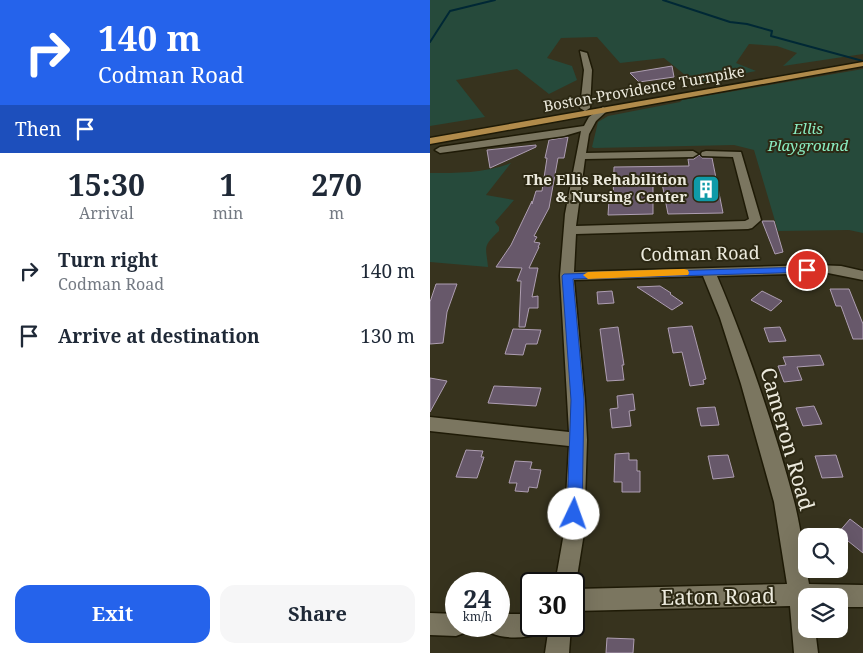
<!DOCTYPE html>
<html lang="en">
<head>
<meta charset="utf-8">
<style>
  body { margin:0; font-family:"Noto Serif",serif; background:#f6f6f7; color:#1f2937; height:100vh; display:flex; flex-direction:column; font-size:19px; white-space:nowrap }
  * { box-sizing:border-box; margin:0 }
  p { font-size:16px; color:#747a83 }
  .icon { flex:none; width:28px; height:28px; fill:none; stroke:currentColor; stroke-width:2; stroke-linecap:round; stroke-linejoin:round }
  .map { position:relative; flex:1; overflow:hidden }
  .drawer { display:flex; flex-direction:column; background:#fff; width:430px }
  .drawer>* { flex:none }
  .banner { background:#2563eb; color:#fff; overflow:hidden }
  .tools { position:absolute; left:368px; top:528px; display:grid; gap:10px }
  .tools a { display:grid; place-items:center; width:50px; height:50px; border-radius:10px; background:#fff; box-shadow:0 5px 20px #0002; font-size:25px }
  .speed { position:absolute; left:15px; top:572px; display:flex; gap:10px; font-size:25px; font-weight:700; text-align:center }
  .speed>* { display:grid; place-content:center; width:65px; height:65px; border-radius:50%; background:#fff; box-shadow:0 5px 20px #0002; line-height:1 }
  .speed small { font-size:12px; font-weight:400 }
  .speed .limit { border:2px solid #111; border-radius:8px; background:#fff; color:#111 }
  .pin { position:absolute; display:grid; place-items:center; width:42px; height:42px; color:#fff; margin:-21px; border:2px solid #fff; border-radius:50%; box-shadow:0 1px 5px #0007 }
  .me { position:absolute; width:55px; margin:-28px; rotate:3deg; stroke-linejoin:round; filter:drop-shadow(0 0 4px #0008) }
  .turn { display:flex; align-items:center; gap:18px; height:105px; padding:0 15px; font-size:22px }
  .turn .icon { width:65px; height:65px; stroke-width:2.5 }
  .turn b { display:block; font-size:35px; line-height:42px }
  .then { display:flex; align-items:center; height:48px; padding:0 15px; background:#0003; gap:10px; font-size:19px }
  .eta { display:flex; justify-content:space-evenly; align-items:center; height:85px; text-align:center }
  .eta b { font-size:30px; font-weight:700; line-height:35px }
  .button { display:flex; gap:10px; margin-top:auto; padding:10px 15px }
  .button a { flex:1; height:58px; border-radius:15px; background:#2563eb; color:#fff; font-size:20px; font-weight:700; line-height:58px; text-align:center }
  .button a+a { background:#f6f6f7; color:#1f2937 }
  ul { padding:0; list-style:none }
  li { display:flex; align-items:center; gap:15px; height:65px; padding:0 15px }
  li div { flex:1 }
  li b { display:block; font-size:19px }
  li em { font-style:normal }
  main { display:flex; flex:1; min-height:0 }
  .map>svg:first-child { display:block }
</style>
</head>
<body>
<main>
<section class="drawer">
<div class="banner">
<div class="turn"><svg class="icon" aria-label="right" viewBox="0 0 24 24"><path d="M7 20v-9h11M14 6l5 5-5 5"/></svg><div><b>140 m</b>Codman Road</div></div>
<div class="then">Then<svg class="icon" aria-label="arrive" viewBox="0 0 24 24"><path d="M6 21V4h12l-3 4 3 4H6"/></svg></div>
</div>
<div class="eta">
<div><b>15:30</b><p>Arrival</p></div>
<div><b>1</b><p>min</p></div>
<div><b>270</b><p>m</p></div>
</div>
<ul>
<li><svg class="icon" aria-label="right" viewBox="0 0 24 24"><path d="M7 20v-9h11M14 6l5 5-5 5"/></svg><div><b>Turn right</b><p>Codman Road</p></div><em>140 m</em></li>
<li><svg class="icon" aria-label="arrive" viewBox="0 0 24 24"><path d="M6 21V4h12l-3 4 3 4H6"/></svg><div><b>Arrive at destination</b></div><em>130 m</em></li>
</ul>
<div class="button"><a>Exit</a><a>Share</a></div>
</section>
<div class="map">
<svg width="433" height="653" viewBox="0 0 433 653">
  <rect width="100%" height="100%" fill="#37331e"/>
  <path fill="#264a3b" d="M 0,0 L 433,0 L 433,54 L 353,66 L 367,53 L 347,46 L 319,44 L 306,63 L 326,71 L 265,83 L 234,58 L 190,63 L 167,37 L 131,38 L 117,58 L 142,66 L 147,80 L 119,94 L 87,69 L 26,80 L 55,117 L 0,126 Z
    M 433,69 L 433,233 L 419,230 L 348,231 L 324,150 L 304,145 L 164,148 L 162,147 L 168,122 L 178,116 L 250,102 L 252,100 Z
    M 81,163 L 56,195 L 84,200 L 65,222 L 69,227 L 69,231 C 52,247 56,246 58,267 L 0,262 L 0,173 C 27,173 55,173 81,163 Z"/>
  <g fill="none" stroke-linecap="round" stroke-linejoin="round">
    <path stroke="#002835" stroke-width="2" d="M 233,0 L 300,22 L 317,24 L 342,31 L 341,36 L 433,61
      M 0,42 L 20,11 L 65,0"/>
  </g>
  <path fill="#67586a" stroke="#ae9eb2" d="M 242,66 L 244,77 L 209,82 L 200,73 Z
    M 138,137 L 134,158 L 128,158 L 119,208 L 104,236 L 107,237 L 104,242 L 110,243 L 108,247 L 109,247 L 99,268 L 108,268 L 102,297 L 108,296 L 108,308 L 99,308 L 95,327 L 89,327 L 91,281 L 87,281 L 92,268 L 66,267 L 81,245 L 102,201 L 102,204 L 106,191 L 112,191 L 117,158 L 115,158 L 119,140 Z
    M 106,145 L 106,147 L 60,168 L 57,150 Z
    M 269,155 L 272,158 L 282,158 L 293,213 L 238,214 L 231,178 L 223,179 L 223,214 L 178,215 L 179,200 L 183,200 L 184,167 L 259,166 L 258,159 L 264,159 Z
    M 332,221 L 344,221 L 353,252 L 345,254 Z
    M 6,284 L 27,284 L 17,312 L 13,343 L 0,344 L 0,302 Z
    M 230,286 L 241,293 L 240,294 L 253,303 L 242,310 L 207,287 Z
    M 400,289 L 419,289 L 433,324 L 433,339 L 423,339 L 411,306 L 406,306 Z
    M 182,291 L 184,303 L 168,304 L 167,292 Z
    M 332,291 L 352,301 L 341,311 L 321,300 Z
    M 262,326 L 276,379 L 273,380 L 274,384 L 260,386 L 252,352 L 243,353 L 238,328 Z
    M 188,327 L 194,365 L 192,365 L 194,380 L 177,381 L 170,329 Z
    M 350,327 L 356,341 L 339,342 L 334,328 Z
    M 83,329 L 111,330 L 107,344 L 96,344 L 93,355 L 75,354 Z
    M 390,355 L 394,365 L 367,367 L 372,380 L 354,382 L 348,366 L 356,365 L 353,357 Z
    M 0,378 L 17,381 L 0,412 Z
    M 64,386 L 111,388 L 106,406 L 58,403 Z
    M 203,394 L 205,410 L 199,411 L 201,426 L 182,428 L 180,409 L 188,408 L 187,396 Z
    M 384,406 L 392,424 L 373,426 L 366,408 Z
    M 285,407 L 289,425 L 271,426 L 267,408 Z
    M 36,450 L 53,451 L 51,457 L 54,457 L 47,478 L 26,477 Z
    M 199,453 L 199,460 L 207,460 L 207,471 L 210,471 L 210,492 L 192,492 L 192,482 L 184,482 L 185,454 Z
    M 298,455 L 304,477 L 283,479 L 278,456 Z
    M 406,455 L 413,477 L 392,478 L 385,456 Z
    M 85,461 L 102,462 L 100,469 L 111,470 L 107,488 L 99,487 L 98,492 L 85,491 L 87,483 L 79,483 Z
    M 420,519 L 433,529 L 433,553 L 408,533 Z
    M 177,638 L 204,639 L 203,653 L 176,653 Z"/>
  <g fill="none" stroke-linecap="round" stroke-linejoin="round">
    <g stroke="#1e1a06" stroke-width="3">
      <path id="minor" d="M 150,51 L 157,53 L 162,70 L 160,108 L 155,111 L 150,108 L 154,70 Z
        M 173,107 L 178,110 L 166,121 L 159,134 L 156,153 L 263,151 L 268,154 L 263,157 L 155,159 L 146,226 L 315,221 L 319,219 L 303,157 L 272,156 L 271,154 L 272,152 L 276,151 L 311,152 L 331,220 L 322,228 L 318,229 L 146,234 L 144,272 L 385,265 L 411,266 L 433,271 L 433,280 L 398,273 L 287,276 C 317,347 344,426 364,501 C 371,528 374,557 379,584 L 433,585 L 433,607 L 409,607 L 409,596 L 376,596 L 376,629 L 385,629 L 388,653 L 364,653 L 360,606 L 144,611 L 144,584 L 125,584 L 134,533 L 139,446 L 0,431 L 0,417 L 139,432 L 130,276 L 135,214 L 151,131 L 134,136 L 10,153 L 5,150 L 10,147 L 154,126 L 159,117 ZM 273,276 L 290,318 L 311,384 L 344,502 L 357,584 L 145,589 L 154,533 L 157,440 L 155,401 L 144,280 Z
        M 0,613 L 26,614 L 26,626 L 37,626 L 34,633 L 26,636 L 0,635 Z
        M 69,614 L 101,614 L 101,626 L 112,626 L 109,633 C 95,639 75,639 61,633 L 58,626 L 69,626 Z
        M 119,626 L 141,626 L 139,653 L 115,653 Z"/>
    </g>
    <g stroke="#1e1a06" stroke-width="3">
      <path id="major" d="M 433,62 L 433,66 L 0,144 L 0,138 Z"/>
    </g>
    <use href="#minor" fill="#7b7660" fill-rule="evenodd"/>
    <use href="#major" fill="#b18b4b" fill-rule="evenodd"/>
  </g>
  <path fill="#2563eb" stroke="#184099" d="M 377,267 L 382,270 L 380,272 L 143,279 L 154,400 L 152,514 L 150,519 L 144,521 L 139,519 L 137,514 L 141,400 L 132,276 L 134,274 Z"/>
  <path fill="#f59e0b" d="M 254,269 L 258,270 L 259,273 L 258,275 L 158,279 L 153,275 L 158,272 Z"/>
  <defs>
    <g id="building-square" transform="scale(1.4375)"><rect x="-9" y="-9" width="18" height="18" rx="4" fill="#0f9aa8" stroke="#2d2914"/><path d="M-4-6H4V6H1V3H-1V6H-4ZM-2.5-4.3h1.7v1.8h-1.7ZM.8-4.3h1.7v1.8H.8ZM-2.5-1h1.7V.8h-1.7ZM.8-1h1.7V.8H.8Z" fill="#fff"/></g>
  </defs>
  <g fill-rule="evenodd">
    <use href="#building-square" x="276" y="189"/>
  </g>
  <g text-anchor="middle" stroke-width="4" stroke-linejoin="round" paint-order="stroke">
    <g font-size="15" fill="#eceadd" stroke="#2d2914">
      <text transform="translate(214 89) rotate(-10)" y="5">Boston-Providence Turnpike</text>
    </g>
    <g font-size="15" font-style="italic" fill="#8aedc2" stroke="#2d2914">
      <text x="378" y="134">Ellis<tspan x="378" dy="17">Playground</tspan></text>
    </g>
    <g font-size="15" font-weight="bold" fill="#eceadd" stroke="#2d2914" text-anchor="end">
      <text x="257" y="185">The Ellis Rehabilition<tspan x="257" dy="17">&amp; Nursing Center</tspan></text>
    </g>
    <g font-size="18" fill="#eceadd" stroke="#2d2914">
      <text transform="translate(270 254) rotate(-1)" y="6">Codman Road</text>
    </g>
    <g font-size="21" fill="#eceadd" stroke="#2d2914">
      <text transform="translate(357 439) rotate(74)" y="7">Cameron Road</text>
      <text transform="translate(288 597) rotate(-1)" y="7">Eaton Road</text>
    </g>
  </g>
</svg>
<div class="tools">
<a><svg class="icon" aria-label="search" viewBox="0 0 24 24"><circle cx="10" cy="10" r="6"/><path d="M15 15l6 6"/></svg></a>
<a><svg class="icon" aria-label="layers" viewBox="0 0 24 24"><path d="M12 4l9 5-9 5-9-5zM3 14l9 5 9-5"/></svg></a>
</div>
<div class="speed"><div>24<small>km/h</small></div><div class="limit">30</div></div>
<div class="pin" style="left:377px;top:270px;background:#d93025"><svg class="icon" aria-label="arrive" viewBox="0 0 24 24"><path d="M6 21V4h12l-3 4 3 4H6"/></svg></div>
<svg class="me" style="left:144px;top:514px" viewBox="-20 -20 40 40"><circle r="19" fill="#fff"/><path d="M0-13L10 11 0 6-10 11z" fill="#2563eb"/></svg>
</div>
</main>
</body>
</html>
